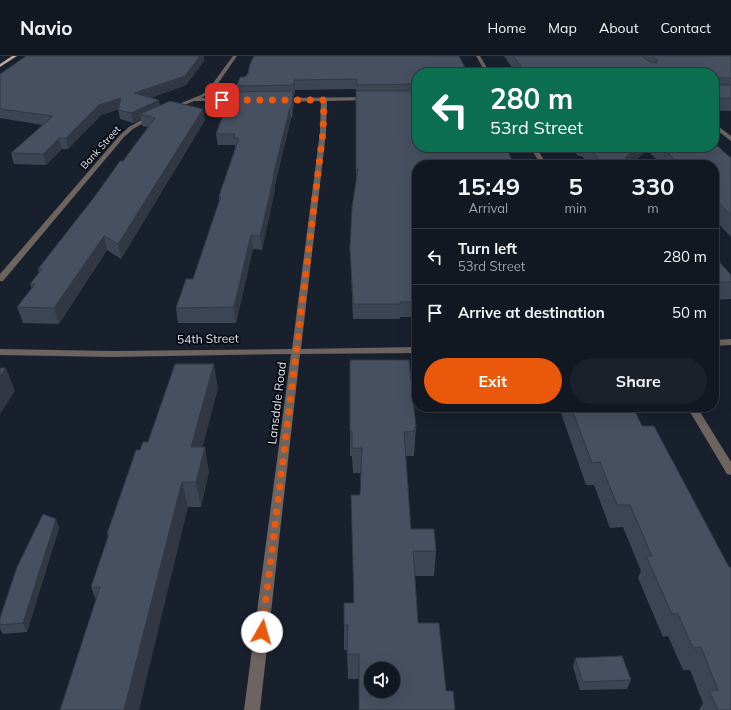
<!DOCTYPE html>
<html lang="en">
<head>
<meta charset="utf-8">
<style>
  body { margin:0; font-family:Mulish,sans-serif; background:#1b212a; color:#f1f3f6; height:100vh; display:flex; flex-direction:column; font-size:15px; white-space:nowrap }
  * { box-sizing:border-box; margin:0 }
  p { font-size:13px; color:#9ca0a5 }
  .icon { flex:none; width:22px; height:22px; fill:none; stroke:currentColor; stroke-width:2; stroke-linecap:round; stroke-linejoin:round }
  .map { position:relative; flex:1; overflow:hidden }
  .drawer { position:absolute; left:412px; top:104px; width:307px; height:252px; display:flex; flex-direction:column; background:#121822; border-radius:16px; box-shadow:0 4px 16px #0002,0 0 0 1px #313740 }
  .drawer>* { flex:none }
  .guide { position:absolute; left:412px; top:12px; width:307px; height:84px; border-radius:16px; box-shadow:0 4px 16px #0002,0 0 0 1px #313740; background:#0b6e4f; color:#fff; overflow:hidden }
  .fabs { position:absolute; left:364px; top:606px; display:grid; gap:8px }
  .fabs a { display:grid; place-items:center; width:36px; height:36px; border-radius:50%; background:#121822; box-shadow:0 4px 16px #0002,0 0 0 1px #313740; font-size:20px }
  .pin { position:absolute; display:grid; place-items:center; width:34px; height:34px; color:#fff; margin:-17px; border-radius:8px; box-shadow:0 2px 6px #0006 }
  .me { position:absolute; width:44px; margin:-22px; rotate:7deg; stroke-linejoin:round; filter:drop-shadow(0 0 3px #0008) }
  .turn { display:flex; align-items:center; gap:14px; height:84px; padding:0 12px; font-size:18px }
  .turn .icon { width:52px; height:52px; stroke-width:2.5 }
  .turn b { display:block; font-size:28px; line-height:34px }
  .eta { display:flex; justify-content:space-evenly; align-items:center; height:68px; text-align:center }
  .eta b { font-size:24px; font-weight:700; line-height:28px }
  .cta { display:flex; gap:8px; margin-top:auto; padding:8px 12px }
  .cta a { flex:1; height:46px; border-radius:24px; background:#ea580c; color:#fff; font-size:16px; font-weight:700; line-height:46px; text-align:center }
  .cta a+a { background:#1b212a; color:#f1f3f6 }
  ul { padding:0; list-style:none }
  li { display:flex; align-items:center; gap:12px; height:56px; padding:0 12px; border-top:1px solid #313740 }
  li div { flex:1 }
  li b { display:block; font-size:15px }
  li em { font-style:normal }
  header { display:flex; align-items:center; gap:24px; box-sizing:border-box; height:56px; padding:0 20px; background:#121822; border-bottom:1px solid #313740 }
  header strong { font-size:19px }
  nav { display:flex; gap:22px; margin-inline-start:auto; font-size:14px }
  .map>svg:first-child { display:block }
</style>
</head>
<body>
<header>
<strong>Navio</strong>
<nav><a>Home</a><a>Map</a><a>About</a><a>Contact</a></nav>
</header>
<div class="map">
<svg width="731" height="654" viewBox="0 0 731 654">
  <rect width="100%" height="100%" fill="#18202e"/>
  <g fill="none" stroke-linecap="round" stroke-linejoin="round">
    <path fill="#6d6460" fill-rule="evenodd" d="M 233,0 L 237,0 L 212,36 L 201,42 L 245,42 L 248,44 L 247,45 L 194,45 L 173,54 L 169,54 L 169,52 L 201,39 L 208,34 Z
      M 476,0 L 480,0 L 490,17 L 486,17 Z
      M 369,41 L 371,42 L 371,44 L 327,45 L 326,76 L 301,293 L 417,291 L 417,297 L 300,298 L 260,654 L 244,654 L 291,298 L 111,301 L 0,299 L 0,293 L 111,295 L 292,293 L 320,76 L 321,45 L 281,46 L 278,44 L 281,42 Z
      M 150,59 L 155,60 L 133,73 L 124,81 L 3,225 L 0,225 L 0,218 L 120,79 L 129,71 Z
      M 714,67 L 731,80 L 731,85 L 714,72 Z
      M 530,91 L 536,91 L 547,109 L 541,109 Z
      M 731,283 L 731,289 L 714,290 L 714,284 Z
      M 687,351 L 697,351 L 731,406 L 731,419 L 727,418 Z"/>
    <path fill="#bca9a0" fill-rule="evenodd" d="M 12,0 L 17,0 L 0,11 L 0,8 Z"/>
  </g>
  <path fill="#3c4553" d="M 504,0 L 731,0 L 731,55 L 714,55 L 714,17 L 516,17 Z
    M 204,5 L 186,29 L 151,42 L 160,49 L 205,64 L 121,203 L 107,194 L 59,268 L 23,267 L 17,251 L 32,233 L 30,228 L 39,217 L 38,213 L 123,105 L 148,71 L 142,70 L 141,63 L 133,67 L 120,63 L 118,53 L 101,59 L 68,93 L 62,93 L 46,109 L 14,108 L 11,97 L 43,69 L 0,62 L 0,18 Z
    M 417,17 L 417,261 L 400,261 L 400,263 L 353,263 L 350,192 L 356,124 L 356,33 L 295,34 L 294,40 L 293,40 L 294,46 L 292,62 L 291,62 L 275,129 L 275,133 L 262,194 L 253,193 L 236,267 L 178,267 L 176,252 L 193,223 L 219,145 L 219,140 L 235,93 L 235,89 L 218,89 L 216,78 L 238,36 L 237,30 L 240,21 Z
    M 571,91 L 714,91 L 731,102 L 731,181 L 714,163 L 714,109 L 662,109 L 647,94 L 631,108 L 631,109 L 589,109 L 582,100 L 578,100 Z
    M 714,200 L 731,219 L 731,243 L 714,244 Z
    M 218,332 L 202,391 L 209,416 L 201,451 L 188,451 L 96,544 L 91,531 L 108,482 L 107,478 L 140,394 L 148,386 Z
    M 559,351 L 633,351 L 731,654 L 699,654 L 703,647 L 690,614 L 683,614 L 668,580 L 663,581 L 638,522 L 641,515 L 623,471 L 610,472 L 594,429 L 586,429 Z
    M 416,371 L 414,400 L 406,400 L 411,473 L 436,495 L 434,520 L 415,520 L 418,567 L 446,635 L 455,654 L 359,623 L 348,623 L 347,594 L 344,594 L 344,569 L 353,547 L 360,439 L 361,417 L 353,417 L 352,400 L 350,400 L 350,376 Z
    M 56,463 L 59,472 L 27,576 L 3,578 L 0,573 L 0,562 Z
    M 575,602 L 631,624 L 627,633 L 580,634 L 573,611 Z"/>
  <path fill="#313843" d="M 200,0 L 204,0 L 204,5 L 186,29 L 136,47 L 134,37 Z
    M 294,24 L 295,34 L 294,40 Z
    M 293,35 L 294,46 L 292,62 L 292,51 Z
    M 121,42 L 123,52 L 101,59 L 68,93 L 66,82 L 99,49 Z
    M 159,44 L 161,53 L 140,58 L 141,63 L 133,67 L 131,57 Z
    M 290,51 L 291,62 L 275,129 L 275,133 L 262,194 L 260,180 L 273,120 Z
    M 203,53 L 205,64 L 121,203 L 118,188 Z
    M 59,82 L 62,93 L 46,109 L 43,98 Z
    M 637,91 L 647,91 L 647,94 L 630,109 L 625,102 Z
    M 251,179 L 253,193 L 236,267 L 234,251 Z
    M 104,180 L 107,194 L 59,268 L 54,252 Z
    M 214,308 L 218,332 L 196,416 L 191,391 Z
    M 6,312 L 15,335 L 0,358 L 0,320 Z
    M 205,391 L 209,416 L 201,451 L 196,426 Z
    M 182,426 L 188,451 L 139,654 L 124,654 Z
    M 56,463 L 59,472 L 27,576 L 23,567 Z"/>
  <path fill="#465060" stroke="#313843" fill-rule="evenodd" d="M 26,0 L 200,0 L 185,20 L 134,37 L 159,44 L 131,57 L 118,54 L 121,42 L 99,49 L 66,82 L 59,82 L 43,98 L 11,97 L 53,60 L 0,53 L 0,18 Z
    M 254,0 L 459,0 L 468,17 L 417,17 L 417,28 L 356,29 L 357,23 L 294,24 L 294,29 L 237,30 L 240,21 L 245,21 L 248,17 L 250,8 Z
    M 513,0 L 642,0 L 651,7 L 657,7 L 658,5 L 652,0 L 731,0 L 731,22 L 717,22 L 716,24 L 716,29 L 731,29 L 731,42 L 714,43 L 714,17 L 527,17 Z
    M 293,35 L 292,51 L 290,51 L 273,120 L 274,120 L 260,180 L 251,179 L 234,251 L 176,252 L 186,223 L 193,223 L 221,140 L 219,140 L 239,82 L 234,82 L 235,78 L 216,78 L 226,51 L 230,50 L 235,36 Z
    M 356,35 L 417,35 L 417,91 L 503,91 L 505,95 L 508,95 L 514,109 L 417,109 L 417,246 L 400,246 L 401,248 L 353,248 L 350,192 L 352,151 L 358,113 L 356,113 Z
    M 170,45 L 203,53 L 118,188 L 104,180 L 54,252 L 17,251 L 35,228 L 30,228 L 42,213 L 38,213 L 95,140 L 120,105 L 123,105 L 155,62 L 140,58 Z
    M 714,87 L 731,102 L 731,159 L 714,143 L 714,109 L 680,109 L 662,91 L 714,91 Z
    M 589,91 L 637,91 L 625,102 L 631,109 L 603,109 Z
    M 714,200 L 731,219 L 731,226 L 714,226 Z
    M 350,304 L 409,304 L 416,371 L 415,371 L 415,375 L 404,376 L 411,473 L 434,473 L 436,495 L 413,495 L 418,567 L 439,567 L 446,635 L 453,635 L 455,654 L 359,654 L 359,598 L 347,598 L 348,569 L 344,569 L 344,547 L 354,547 L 351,439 L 360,439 L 362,392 L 352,392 L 352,376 L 350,376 ZM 371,613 L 393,613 L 393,635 L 371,635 Z
    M 175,308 L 214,308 L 191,391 L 205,391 L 196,426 L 182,426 L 124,654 L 60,654 L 100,531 L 91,531 L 109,478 L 107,478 L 136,394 L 140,394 L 143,386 L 148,386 Z
    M 0,312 L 6,312 L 0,320 Z
    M 571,351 L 633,351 L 642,370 L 654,370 L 729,511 L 731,511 L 731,654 L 718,654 L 709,635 L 718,634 L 701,591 L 693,592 L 678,558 L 672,558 L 646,500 L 652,500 L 630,449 L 617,449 L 600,406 L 592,407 Z
    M 43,458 L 56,463 L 23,567 L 0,569 L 0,562 L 17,511 Z
    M 622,600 L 631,624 L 583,626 L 575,602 Z"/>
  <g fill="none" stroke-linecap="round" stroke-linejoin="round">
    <path stroke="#ea580c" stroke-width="7" stroke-dasharray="0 12.6" d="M 222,44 L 324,44 L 323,76 L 262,576"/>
  </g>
  <g text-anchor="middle" stroke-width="3.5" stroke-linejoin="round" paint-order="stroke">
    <g font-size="10" fill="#dfe5ef" stroke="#060910">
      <text transform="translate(100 91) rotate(-48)" y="4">Bank Street</text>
    </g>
    <g font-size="12" fill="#dfe5ef" stroke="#060910">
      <text transform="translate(208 283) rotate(-1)" y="4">54th Street</text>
      <text transform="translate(277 347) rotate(-83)" y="4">Lansdale Road</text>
    </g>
  </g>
</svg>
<div class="fabs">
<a><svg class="icon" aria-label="sound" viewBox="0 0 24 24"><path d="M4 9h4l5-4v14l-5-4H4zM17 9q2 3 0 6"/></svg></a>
</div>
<div class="pin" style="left:222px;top:44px;background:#d93025"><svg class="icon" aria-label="arrive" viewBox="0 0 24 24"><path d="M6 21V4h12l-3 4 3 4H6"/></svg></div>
<svg class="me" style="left:262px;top:576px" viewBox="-20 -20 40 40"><circle r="19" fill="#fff"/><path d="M0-13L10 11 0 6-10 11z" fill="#ea580c"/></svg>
<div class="guide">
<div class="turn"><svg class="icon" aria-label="left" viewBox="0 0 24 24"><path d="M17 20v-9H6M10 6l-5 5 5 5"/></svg><div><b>280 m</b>53rd Street</div></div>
</div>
<section class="drawer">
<div class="eta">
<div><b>15:49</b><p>Arrival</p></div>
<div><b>5</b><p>min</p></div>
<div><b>330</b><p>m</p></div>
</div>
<ul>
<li><svg class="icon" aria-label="left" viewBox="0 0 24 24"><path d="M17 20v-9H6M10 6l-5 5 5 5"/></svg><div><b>Turn left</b><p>53rd Street</p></div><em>280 m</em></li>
<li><svg class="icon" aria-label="arrive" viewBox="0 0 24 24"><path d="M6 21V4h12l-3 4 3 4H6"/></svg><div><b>Arrive at destination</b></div><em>50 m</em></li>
</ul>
<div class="cta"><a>Exit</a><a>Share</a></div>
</section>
</div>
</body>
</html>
